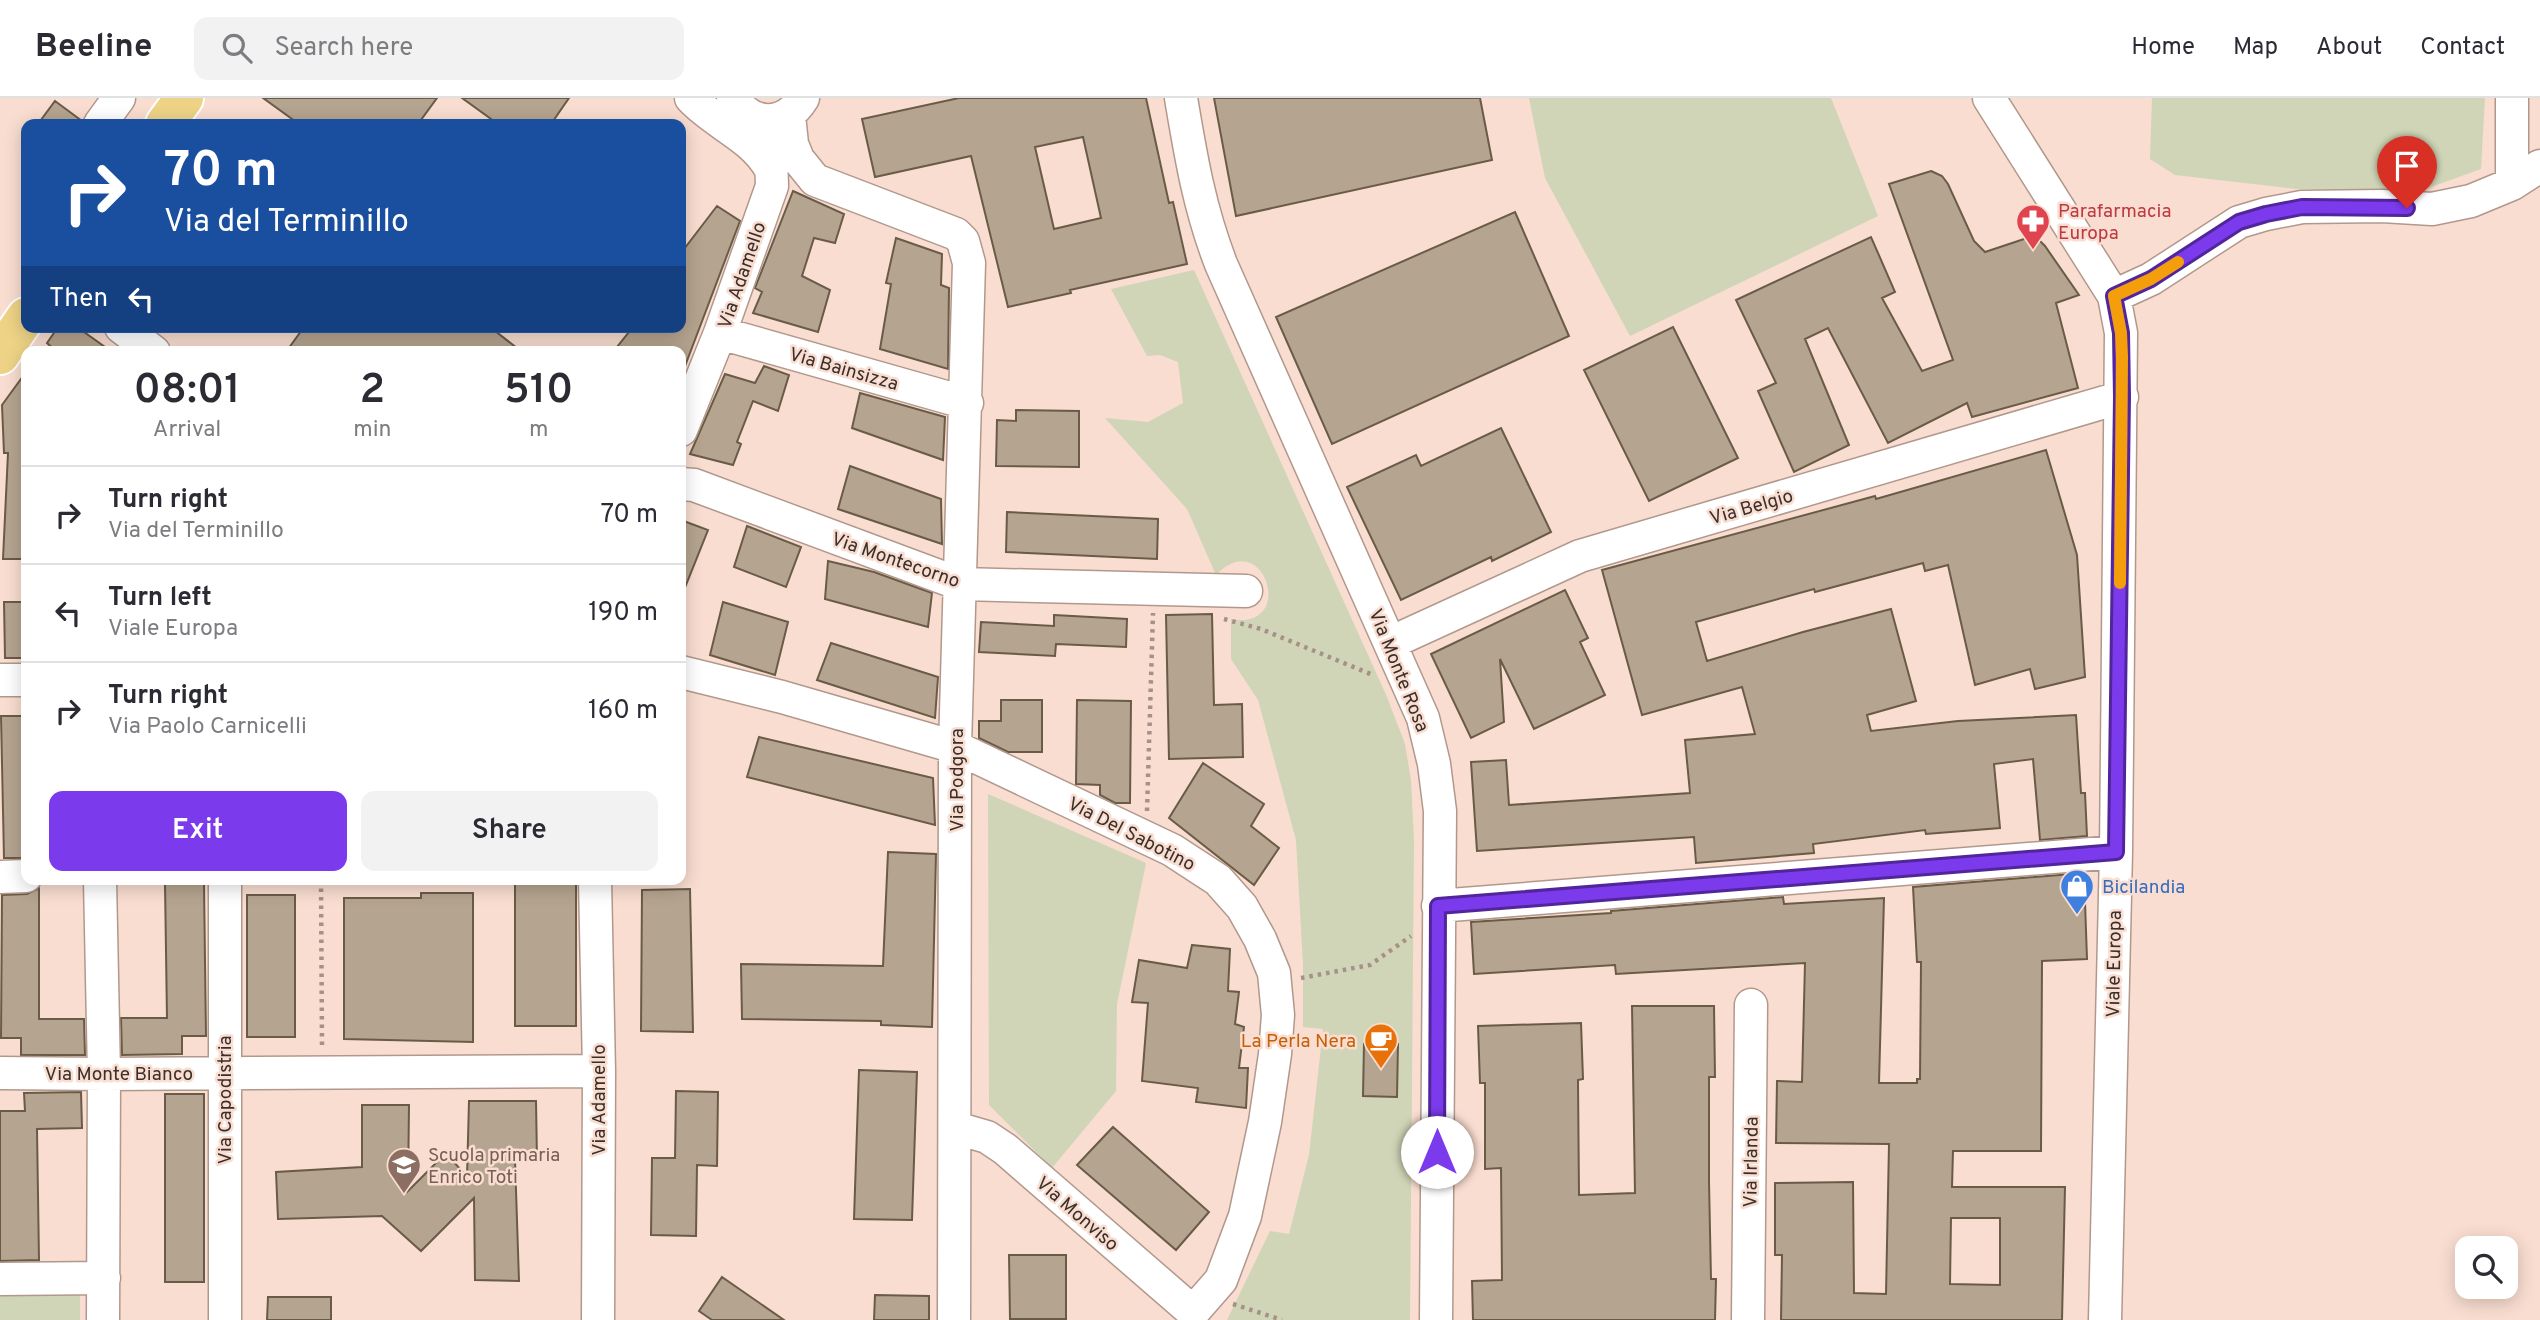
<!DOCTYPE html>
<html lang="en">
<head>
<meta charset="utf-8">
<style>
  body { margin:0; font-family:Overpass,sans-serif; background:#f2f2f3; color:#2b2b33; height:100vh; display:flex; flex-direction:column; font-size:26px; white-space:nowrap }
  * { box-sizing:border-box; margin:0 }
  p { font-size:23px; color:#7c7c81 }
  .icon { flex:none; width:38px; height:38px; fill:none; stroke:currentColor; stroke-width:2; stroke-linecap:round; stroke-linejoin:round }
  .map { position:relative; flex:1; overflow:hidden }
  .panel { position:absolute; left:21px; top:248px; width:665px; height:539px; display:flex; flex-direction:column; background:#fff; border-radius:14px; box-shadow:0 4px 18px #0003 }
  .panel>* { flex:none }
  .hud { position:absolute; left:21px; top:21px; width:665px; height:214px; border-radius:14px; box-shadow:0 4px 18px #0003; background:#1a4fa0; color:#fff; overflow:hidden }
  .controls { position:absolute; left:2455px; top:1138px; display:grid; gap:14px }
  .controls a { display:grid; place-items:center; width:63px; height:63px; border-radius:14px; background:#fff; box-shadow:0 4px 18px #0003; font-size:35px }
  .pin { position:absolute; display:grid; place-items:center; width:60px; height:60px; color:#fff; margin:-72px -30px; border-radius:50% 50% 50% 0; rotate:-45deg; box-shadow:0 0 7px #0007 }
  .pin .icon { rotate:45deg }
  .me { position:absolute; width:77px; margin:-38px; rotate:0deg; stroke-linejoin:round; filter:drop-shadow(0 0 5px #0008) }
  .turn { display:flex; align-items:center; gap:24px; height:147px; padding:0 28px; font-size:32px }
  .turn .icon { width:91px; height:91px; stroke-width:2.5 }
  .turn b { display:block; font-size:49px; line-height:60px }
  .then { display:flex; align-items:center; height:66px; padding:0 28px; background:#0003; gap:14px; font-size:26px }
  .eta { display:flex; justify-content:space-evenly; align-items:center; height:119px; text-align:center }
  .eta b { font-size:42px; font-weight:600; line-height:49px }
  .action { display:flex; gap:14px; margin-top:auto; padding:14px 28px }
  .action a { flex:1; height:80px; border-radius:14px; background:#7c3aed; color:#fff; font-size:28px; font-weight:600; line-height:80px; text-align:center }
  .action a+a { background:#f2f2f3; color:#2b2b33 }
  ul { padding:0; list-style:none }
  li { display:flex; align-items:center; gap:21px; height:98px; padding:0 28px; border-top:2px solid #e1e1e2 }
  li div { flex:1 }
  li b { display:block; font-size:26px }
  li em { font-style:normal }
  header { display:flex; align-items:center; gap:42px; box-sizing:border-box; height:98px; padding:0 35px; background:#fff; border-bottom:2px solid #e1e1e2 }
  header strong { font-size:33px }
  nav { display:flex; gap:38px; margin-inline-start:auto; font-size:24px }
  .search { width:490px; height:63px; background:#f2f2f3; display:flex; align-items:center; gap:18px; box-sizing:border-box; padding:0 24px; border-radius:14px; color:#7c7c81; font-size:26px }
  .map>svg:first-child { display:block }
</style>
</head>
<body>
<header>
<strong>Beeline</strong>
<div class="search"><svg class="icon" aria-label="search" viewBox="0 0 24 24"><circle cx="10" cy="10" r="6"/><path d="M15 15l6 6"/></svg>Search here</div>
<nav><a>Home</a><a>Map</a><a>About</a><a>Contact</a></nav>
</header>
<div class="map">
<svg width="2540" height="1222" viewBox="0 0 2540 1222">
  <rect width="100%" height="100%" fill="#f9ddd0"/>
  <path fill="#cfd5b6" d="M 1529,0 L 1831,0 L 1878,118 L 1630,238 L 1545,80 Z
    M 2152,0 L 2485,0 L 2481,71 L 2420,93 L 2296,91 L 2175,77 L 2150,61 Z
    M 1194,172 L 1387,599 L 1405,646 L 1411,682 L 1414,743 L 1410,1222 L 1227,1222 L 1270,1133 L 1289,1136 L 1309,1057 L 1323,931 L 1303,929 L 1303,866 L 1296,742 L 1258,602 L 1231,561 L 1231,521 C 1298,533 1264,426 1216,477 L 1187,411 L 1105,320 L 1148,324 L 1183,305 L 1178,264 L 1160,257 L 1147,258 L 1111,191 Z
    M 988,696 L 1146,765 L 1117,906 L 1116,993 L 1052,1070 L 989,1007 Z
    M 0,1193 L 80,1193 L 80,1222 L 0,1222 Z"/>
  <path fill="#b5a48f" stroke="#6a5b47" stroke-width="2" fill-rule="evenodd" d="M 263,0 L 437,0 L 418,26 L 299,26 Z
    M 462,0 L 569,0 L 551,26 L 498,26 Z
    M 959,0 L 1146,0 L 1169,105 L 1173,104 L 1187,166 L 1070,192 L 1071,195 L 1008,209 L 971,58 L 875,79 L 862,21 ZM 1083,39 L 1101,120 L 1054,131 L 1035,49 Z
    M 1214,0 L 1480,0 L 1492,62 L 1236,118 Z
    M 55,3 L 82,23 L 82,26 L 38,26 Z
    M 1931,73 L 1942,78 L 1948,86 L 1974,143 L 1985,154 L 2027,140 L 2037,140 L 2045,148 L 2079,197 L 2056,205 L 2078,290 L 1972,319 L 1967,305 L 1888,345 L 1828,230 L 1805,241 L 1849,347 L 1794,374 L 1758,293 L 1776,285 L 1736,202 L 1871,139 L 1895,194 L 1882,200 L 1922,273 L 1953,262 L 1889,86 Z
    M 793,93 L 844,116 L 835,145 L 814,140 L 802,178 L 830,192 L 818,234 L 753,215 L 762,194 L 755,190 Z
    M 717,108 L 740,123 L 682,276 L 681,254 L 613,254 L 633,229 L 681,229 L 681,155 Z
    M 1515,114 L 1569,238 L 1332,346 L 1276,219 Z
    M 896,140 L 942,156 L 941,187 L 949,190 L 948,271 L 880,251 L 891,186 L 886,185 Z
    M 58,229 L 77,229 L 112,254 L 57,254 L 47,245 Z
    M 304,229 L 490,229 L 522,254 L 286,254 Z
    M 1673,229 L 1738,360 L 1649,403 L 1584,272 Z
    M 764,268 L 789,277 L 778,313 L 753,303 L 737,344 L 741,346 L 733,367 L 690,356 L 725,276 L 755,285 Z
    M 26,274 L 26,461 L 3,461 L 8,355 L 4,355 L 2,307 Z
    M 860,295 L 945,319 L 943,362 L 852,330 Z
    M 1016,312 L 1079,313 L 1079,369 L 996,368 L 997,322 L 1016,323 Z
    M 1501,330 L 1551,434 L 1492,463 L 1491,459 L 1401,502 L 1347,389 L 1416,357 L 1421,368 Z
    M 2046,352 L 2077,457 L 2085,579 L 2035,591 L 2030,571 L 1975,587 L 1948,467 L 1925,473 L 1923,465 L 1815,494 L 1814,491 L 1696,524 L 1707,563 L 1803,534 L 1891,511 L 1916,603 L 1867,617 L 1871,633 L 1958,623 L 2076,617 L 2081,695 L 2085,695 L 2087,738 L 2040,742 L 2033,661 L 1994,666 L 2000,730 L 1926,736 L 1925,732 L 1813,746 L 1814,755 L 1696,765 L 1694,739 L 1477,753 L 1471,664 L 1506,662 L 1509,707 L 1690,695 L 1685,642 L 1755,636 L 1742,589 L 1642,617 L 1602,472 L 1875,398 L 1876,401 Z
    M 850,368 L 941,401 L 942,446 L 838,411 Z
    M 1007,414 L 1158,421 L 1157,461 L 1006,454 Z
    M 681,422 L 708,432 L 682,497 L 681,497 Z
    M 747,428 L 801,449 L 786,489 L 734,469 Z
    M 828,463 L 874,474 L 932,495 L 928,529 L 825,501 Z
    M 1565,492 L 1588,540 L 1580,544 L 1605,597 L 1534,631 L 1500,561 L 1504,624 L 1471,640 L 1431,556 Z
    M 4,504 L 26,504 L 26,560 L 5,560 Z
    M 723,504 L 788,524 L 775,577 L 710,557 Z
    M 1212,516 L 1214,607 L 1242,606 L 1243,659 L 1169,661 L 1166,517 Z
    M 1054,517 L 1127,521 L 1126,549 L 1056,546 L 1055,558 L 979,554 L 981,524 L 1054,528 Z
    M 831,545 L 938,579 L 935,620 L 817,582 Z
    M 1001,602 L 1042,602 L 1042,654 L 1008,654 L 979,640 L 979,623 L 1001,623 Z
    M 1077,602 L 1131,603 L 1130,705 L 1115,705 L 1100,697 L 1100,687 L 1076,686 Z
    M 1,618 L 26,618 L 26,760 L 4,760 Z
    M 759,639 L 933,680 L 935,727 L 747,679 Z
    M 1203,665 L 1264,706 L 1251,728 L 1279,750 L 1254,787 L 1169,720 Z
    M 888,754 L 936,756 L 932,929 L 881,927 L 881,923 L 742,921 L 741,866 L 883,868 Z
    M 2084,775 L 2087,861 L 2042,863 L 2041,1053 L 1953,1053 L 1952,1089 L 2065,1089 L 2062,1222 L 1781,1222 L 1782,1157 L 1775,1157 L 1775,1085 L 1853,1084 L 1854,1195 L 1886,1196 L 1889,1046 L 1776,1045 L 1777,983 L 1802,984 L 1805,865 L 1616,876 L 1615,867 L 1474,876 L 1471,824 L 1611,815 L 1611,813 L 1783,799 L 1784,806 L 1884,800 L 1879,985 L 1917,985 L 1917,981 L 1920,981 L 1921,864 L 1917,864 L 1913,789 ZM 1951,1120 L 2000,1120 L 2000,1187 L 1950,1186 Z
    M 515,782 L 576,782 L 576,928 L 515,928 Z
    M 165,786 L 204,786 L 206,938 L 182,938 L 182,956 L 122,957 L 121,920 L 167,920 Z
    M 39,790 L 39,921 L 84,921 L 85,957 L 21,957 L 21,940 L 1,940 L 2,797 L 27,796 Z
    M 690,791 L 693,934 L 641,933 L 642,792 Z
    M 421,795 L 473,795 L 473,944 L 344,941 L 344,800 L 421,800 Z
    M 247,797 L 295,797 L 295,939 L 247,939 Z
    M 1192,847 L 1230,851 L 1228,893 L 1239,894 L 1235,926 L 1244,929 L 1239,970 L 1248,970 L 1246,1010 L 1196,1004 L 1198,990 L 1142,983 L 1148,905 L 1132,904 L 1139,862 L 1187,870 Z
    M 1632,908 L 1714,908 L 1715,979 L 1709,979 L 1709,1084 L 1711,1181 L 1716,1181 L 1715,1222 L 1473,1222 L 1472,1183 L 1502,1182 L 1501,1070 L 1485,1071 L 1485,985 L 1480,985 L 1478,928 L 1581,925 L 1583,981 L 1578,982 L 1579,1097 L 1635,1095 Z
    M 1364,946 L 1398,946 L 1397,999 L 1363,998 Z
    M 859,972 L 917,974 L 912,1122 L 854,1121 Z
    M 676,993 L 718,994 L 717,1068 L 697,1067 L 696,1138 L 651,1137 L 652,1060 L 675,1060 Z
    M 81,994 L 82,1030 L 37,1031 L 39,1162 L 0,1163 L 0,1013 L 25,1013 L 24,995 Z
    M 165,996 L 204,996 L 204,1184 L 165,1184 Z
    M 469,1003 L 536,1003 L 537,1062 L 515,1062 L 519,1183 L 475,1182 L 474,1100 L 421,1153 L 382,1118 L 278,1121 L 276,1074 L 362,1069 L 362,1007 L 409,1007 L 408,1093 L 446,1055 L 467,1079 Z
    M 1113,1029 L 1209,1114 L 1176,1152 L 1077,1067 Z
    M 1009,1157 L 1066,1157 L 1066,1221 L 1010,1221 Z
    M 722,1179 L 784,1222 L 712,1222 L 699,1213 Z
    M 875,1197 L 929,1198 L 929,1222 L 874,1222 Z
    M 268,1199 L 331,1199 L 331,1222 L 267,1222 Z"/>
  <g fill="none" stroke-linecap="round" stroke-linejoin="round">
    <g stroke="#b2988c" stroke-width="35">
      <path id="minor" d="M 691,0 C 715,26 752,38 770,70
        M 733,0 C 751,29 785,30 803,0
        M 1181,0 C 1191,59 1199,109 1221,166 L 1423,620 L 1434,666 L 1440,713 L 1436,1222
        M 1989,0 L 2114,198 L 2121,235 L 2116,754 L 2105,1222
        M 789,17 L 792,46 L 798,61 L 815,82 L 956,136 L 963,143 L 969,165 L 955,649 L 954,1222
        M 100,26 L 119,0
        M 2512,86 L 2512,0
        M 2114,198 L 2151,181 L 2239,124 L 2266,116 L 2302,109 L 2382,108 L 2432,111 L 2471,103 L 2512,86 L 2540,68
        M 121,229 L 154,254
        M 720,235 L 967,305
        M 681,332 L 720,235 L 772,88 L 771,56 L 767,37 L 755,21
        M 681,386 L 694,387 L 960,486 L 1246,493
        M 1390,545 L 1580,458 L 2122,299
        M 681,574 L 782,599 L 955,649 L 1172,752 L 1218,782 L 1242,809 L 1260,841 L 1274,875 L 1278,917 L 1275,956 L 1265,1024 L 1245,1118 L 1221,1182 L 1193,1214
        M 0,582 L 26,582
        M 0,779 L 26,778
        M 100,782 L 104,976 L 103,1222
        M 595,782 L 599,973 L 598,1222
        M 1438,808 L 2116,754
        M 0,975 L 104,976 L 599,973
        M 956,1030 L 987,1039 L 1005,1051 L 1193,1214
        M 0,1181 L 104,1180
        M 225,1222 L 225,782
        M 1748,1222 L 1751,907"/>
    </g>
    <g stroke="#fff" stroke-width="42">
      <path id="major" d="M 165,26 L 184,0
        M 0,257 L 26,219"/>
    </g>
    <path stroke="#a69188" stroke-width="4.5" stroke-dasharray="3.5 5" stroke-linecap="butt" d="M 1224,521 L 1261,531 L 1373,577
      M 1147,713 L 1153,515
      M 321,782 L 322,948
      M 1301,880 L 1370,867 L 1411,838
      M 1233,1206 L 1282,1222"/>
    <use href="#minor" stroke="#fff" stroke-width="32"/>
    <use href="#major" stroke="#eed386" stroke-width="38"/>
  </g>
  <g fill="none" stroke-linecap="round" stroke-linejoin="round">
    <g stroke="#51269a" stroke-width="18">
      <path id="route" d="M 1437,1054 L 1438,808 L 2116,754 L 2122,299 L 2121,235 L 2114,198 L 2151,181 L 2239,124 L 2266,116 L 2302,109 L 2407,110"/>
    </g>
    <use href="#route" stroke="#7c3aed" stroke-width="12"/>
    <path stroke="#f59e0b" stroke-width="12" d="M 2120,485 L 2122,259 L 2121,235 L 2114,198 L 2151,181 L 2178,164"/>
  </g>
  <defs>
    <g id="pharmacy-pin" transform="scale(1.75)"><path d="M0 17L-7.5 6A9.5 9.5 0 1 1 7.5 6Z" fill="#e0444e" stroke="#f9ddd0"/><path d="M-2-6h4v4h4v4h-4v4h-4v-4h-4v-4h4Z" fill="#fff"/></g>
    <g id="shop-pin" transform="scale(1.75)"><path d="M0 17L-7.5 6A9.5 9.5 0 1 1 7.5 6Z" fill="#3f7fe0" stroke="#f9ddd0"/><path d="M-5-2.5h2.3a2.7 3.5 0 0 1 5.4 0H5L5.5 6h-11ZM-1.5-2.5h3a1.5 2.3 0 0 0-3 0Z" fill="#fff"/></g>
    <g id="cafe-pin" transform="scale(1.75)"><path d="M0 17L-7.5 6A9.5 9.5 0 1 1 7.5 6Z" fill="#e8710a" stroke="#f9ddd0"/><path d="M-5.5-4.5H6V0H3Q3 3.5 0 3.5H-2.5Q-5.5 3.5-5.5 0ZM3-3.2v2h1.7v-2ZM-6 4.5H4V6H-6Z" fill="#fff"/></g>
    <g id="school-pin" transform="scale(1.75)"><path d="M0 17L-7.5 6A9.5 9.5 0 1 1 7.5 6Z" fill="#8d6e63" stroke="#f9ddd0"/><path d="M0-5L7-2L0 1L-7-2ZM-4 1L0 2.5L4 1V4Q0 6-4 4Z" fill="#fff"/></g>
  </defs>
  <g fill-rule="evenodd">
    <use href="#pharmacy-pin" x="2033" y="123"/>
    <use href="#shop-pin" x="2077" y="788"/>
    <use href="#cafe-pin" x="1381" y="942"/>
    <use href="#school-pin" x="404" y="1067"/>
  </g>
  <g text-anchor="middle" stroke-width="5" stroke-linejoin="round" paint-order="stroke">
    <g font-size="19" fill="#be3a42" stroke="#f9ddd0" text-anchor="start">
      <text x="2058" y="119">Parafarmacia<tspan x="2058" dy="22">Europa</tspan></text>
    </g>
    <g font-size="19" fill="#3a2f2a" stroke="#f9ddd0">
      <text transform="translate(741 177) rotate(-71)" y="7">Via Adamello</text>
      <text transform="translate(844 270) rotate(16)" y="7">Via Bainsizza</text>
      <text transform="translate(1751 408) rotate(-16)" y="7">Via Belgio</text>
      <text transform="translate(896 461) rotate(19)" y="7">Via Montecorno</text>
      <text transform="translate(1400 572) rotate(68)" y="7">Via Monte Rosa</text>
      <text transform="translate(956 682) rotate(-90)" y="7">Via Podgora</text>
      <text transform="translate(1132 735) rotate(27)" y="7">Via Del Sabotino</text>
      <text transform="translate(2113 866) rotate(-89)" y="7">Viale Europa</text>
      <text x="119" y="982">Via Monte Bianco</text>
      <text transform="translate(224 1002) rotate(-90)" y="7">Via Capodistria</text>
      <text transform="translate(598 1002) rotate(-90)" y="7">Via Adamello</text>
      <text transform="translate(1750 1064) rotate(-89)" y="7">Via Irlanda</text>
      <text transform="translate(1078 1115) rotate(41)" y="7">Via Monviso</text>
    </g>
    <g font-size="19" fill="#366cbe" stroke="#f9ddd0" text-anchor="start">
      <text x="2102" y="795">Bicilandia</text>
    </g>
    <g font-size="19" fill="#c56008" stroke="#f9ddd0" text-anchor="end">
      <text x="1356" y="949">La Perla Nera</text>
    </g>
    <g font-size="19" fill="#785e54" stroke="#f9ddd0" text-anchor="start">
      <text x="428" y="1063">Scuola primaria<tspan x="428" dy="22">Enrico Toti</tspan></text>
    </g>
  </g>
</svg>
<div class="controls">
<a><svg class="icon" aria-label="search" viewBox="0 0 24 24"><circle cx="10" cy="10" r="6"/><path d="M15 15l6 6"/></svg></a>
</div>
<div class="pin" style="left:2407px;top:110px;background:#d93025"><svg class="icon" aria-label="arrive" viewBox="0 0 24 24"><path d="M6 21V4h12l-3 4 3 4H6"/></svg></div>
<svg class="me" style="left:1437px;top:1054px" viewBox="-20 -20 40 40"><circle r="19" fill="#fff"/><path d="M0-13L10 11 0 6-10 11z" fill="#7c3aed"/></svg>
<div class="hud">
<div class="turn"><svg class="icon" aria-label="right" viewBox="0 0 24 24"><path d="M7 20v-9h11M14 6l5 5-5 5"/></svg><div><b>70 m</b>Via del Terminillo</div></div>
<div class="then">Then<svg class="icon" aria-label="left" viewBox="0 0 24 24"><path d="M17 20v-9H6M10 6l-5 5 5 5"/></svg></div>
</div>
<section class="panel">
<div class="eta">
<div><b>08:01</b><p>Arrival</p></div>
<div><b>2</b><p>min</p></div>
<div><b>510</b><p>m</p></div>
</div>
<ul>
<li><svg class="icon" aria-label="right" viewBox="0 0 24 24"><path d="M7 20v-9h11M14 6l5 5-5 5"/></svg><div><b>Turn right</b><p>Via del Terminillo</p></div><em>70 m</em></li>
<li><svg class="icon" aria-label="left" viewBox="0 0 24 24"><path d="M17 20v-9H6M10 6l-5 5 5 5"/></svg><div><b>Turn left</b><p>Viale Europa</p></div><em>190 m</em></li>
<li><svg class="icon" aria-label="right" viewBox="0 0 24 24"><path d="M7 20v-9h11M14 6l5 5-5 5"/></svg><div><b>Turn right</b><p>Via Paolo Carnicelli</p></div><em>160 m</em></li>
</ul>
<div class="action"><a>Exit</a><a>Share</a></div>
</section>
</div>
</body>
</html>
